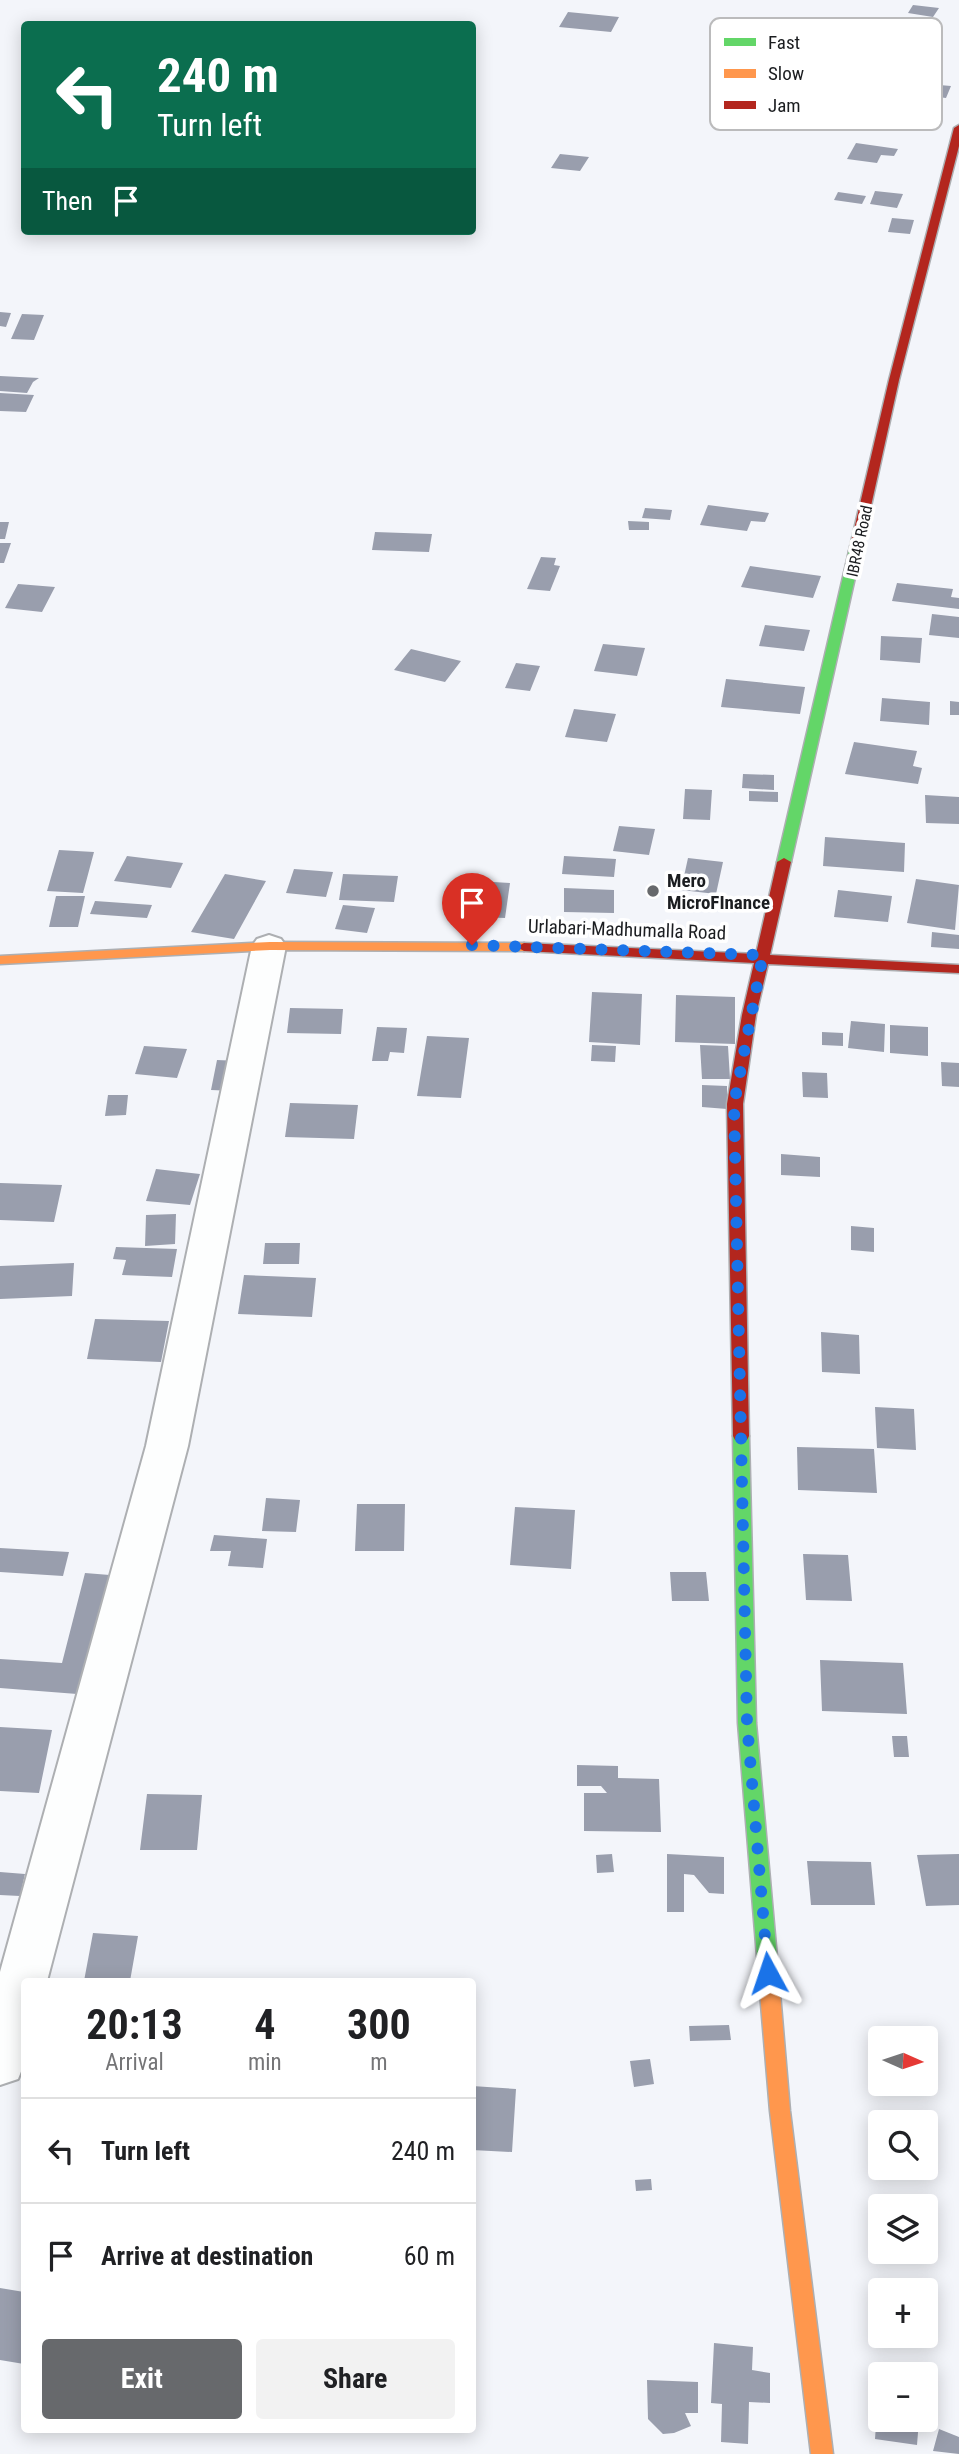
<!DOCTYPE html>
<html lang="en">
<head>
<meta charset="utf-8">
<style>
  body { margin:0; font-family:"Roboto Condensed",sans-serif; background:#f2f2f2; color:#202124; height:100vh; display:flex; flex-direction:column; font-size:26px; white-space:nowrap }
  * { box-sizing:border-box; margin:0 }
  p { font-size:23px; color:#757577 }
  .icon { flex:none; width:38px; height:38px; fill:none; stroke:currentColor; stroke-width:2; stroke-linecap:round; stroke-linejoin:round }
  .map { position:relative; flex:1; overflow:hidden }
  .sheet { position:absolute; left:21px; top:1978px; width:455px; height:455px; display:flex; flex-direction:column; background:#fff; border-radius:7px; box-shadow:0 4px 18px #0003 }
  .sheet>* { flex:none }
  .guide { position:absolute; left:21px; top:21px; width:455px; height:214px; border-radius:7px; box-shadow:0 4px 18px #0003; background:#0b6e4f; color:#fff; overflow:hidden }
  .needle { width:46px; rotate:93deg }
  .tools { position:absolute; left:868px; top:2026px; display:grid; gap:14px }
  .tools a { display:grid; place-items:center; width:70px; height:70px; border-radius:7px; background:#fff; box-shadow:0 4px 18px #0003; font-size:35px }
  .pin { position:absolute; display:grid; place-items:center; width:60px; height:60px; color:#fff; margin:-72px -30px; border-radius:50% 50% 50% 0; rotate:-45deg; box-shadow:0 0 7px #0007 }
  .pin .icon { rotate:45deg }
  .me { position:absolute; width:77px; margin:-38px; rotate:355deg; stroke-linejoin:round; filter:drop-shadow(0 0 5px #0008) }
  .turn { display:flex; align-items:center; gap:24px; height:147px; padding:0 21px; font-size:32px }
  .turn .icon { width:91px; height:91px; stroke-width:2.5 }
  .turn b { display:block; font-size:49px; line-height:60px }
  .then { display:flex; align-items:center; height:66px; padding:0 21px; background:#0003; gap:14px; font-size:26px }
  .eta { display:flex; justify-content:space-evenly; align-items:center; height:119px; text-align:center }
  .eta b { font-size:42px; font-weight:700; line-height:49px }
  .primary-button { display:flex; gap:14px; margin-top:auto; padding:14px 21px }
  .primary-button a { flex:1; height:80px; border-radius:7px; background:#67696c; color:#fff; font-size:28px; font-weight:700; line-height:80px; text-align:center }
  .primary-button a+a { background:#f2f2f2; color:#202124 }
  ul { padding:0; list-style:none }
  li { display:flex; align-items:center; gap:21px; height:105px; padding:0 21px; border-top:2px solid #e0e0e0 }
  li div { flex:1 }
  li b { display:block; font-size:26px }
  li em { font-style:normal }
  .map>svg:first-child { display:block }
</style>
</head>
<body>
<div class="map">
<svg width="959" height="2454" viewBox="0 0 959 2454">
  <rect width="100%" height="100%" fill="#f3f5fa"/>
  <path fill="#999ead" d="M 913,5 L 939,8 L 933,17 L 908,13 Z
    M 568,12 L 619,17 L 611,32 L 559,27 Z
    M 928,84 L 951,86 L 946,98 L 922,95 Z
    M 856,143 L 898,149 L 894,156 L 881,155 L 877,163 L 847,159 Z
    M 560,154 L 589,157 L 580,171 L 551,168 Z
    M 875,191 L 903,194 L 897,208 L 870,204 Z
    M 838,192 L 866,196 L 862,204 L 834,200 Z
    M 892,218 L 914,220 L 910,234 L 888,232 Z
    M 0,312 L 11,313 L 6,327 L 0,326 Z
    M 22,314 L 44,315 L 34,340 L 11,339 Z
    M 0,376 L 39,378 L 33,382 L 27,393 L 0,391 Z
    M 0,393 L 34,395 L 26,412 L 0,411 Z
    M 708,505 L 769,513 L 765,522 L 751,521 L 747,531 L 700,525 Z
    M 645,508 L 672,510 L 670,520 L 642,518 Z
    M 628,521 L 649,522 L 649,530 L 629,530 Z
    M 0,522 L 9,522 L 5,539 L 0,539 Z
    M 375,532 L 432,534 L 429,552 L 372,550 Z
    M 0,543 L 11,543 L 4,563 L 0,563 Z
    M 541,557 L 556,558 L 554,565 L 560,566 L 550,591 L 527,589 Z
    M 750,566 L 821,576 L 813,598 L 741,587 Z
    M 897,583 L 953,589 L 951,597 L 959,598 L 959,609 L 892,601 Z
    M 18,584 L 55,587 L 42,612 L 5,608 Z
    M 932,614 L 959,617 L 959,638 L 929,635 Z
    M 765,625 L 810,630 L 804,651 L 759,646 Z
    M 881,636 L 922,638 L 920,663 L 880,660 Z
    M 603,644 L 645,648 L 637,676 L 594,671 Z
    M 411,649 L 461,661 L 445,682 L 394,670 Z
    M 516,663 L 540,666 L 530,691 L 505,688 Z
    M 726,679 L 805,687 L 800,714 L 721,707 Z
    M 882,698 L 930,702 L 929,725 L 880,721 Z
    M 950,701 L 959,702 L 959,715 L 950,715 Z
    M 574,709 L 616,714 L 607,742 L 565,737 Z
    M 854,742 L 917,751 L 913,766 L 922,768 L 918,784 L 845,774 Z
    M 743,774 L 774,775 L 774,790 L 742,788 Z
    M 685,789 L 712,790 L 710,820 L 683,819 Z
    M 749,791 L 778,792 L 778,802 L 749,801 Z
    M 925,795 L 959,797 L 959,824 L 926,823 Z
    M 619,826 L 655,829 L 649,855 L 613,851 Z
    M 825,837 L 905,843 L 904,872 L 823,866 Z
    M 59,850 L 94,852 L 83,893 L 47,891 Z
    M 127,856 L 183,863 L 171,888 L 114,881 Z
    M 564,856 L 616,859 L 614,877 L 562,874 Z
    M 688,858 L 723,862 L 716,894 L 681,890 Z
    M 294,869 L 333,872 L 326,897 L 286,893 Z
    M 225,874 L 266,881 L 234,939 L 191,932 Z
    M 343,874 L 398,876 L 394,902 L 339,900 Z
    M 916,879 L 959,885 L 955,930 L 907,923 Z
    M 459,880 L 510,883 L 505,918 L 453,916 Z
    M 564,888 L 614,890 L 614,913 L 564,912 Z
    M 838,890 L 892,896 L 888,922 L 834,917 Z
    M 56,896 L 85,896 L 78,927 L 49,927 Z
    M 95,901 L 152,905 L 147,918 L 90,914 Z
    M 343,905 L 375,908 L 367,933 L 335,929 Z
    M 932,932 L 959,935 L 959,949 L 931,947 Z
    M 592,992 L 642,994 L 640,1045 L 589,1042 Z
    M 676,995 L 735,997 L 735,1044 L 675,1042 Z
    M 290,1008 L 343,1009 L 341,1034 L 287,1033 Z
    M 851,1021 L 885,1024 L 884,1052 L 848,1048 Z
    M 890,1025 L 928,1027 L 928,1056 L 890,1053 Z
    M 377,1027 L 407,1028 L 404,1053 L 390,1052 L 388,1061 L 372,1061 Z
    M 822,1032 L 843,1033 L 843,1046 L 822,1045 Z
    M 427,1036 L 469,1038 L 461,1098 L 417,1096 Z
    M 592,1045 L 616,1046 L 615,1062 L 591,1061 Z
    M 700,1045 L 728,1046 L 730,1079 L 702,1079 Z
    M 144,1046 L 187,1049 L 177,1078 L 135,1074 Z
    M 217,1060 L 240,1061 L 235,1091 L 211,1090 Z
    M 941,1062 L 959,1063 L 959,1087 L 942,1086 Z
    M 802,1072 L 827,1073 L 828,1098 L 803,1097 Z
    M 702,1085 L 727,1086 L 727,1109 L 702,1107 Z
    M 108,1095 L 128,1095 L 126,1115 L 105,1116 Z
    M 290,1103 L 358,1105 L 354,1139 L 285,1137 Z
    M 781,1154 L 820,1157 L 820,1177 L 781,1175 Z
    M 156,1169 L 200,1174 L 190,1205 L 146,1201 Z
    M 0,1183 L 62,1185 L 54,1222 L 0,1220 Z
    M 176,1214 L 175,1244 L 145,1246 L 146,1215 Z
    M 851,1226 L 874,1228 L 874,1252 L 851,1250 Z
    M 265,1243 L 300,1243 L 299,1264 L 263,1264 Z
    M 116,1247 L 177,1249 L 172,1277 L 122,1275 L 126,1260 L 113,1259 Z
    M 74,1263 L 72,1296 L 0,1299 L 0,1266 Z
    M 244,1275 L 316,1278 L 312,1317 L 238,1314 Z
    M 95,1319 L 169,1321 L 161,1362 L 87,1359 Z
    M 821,1332 L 859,1335 L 860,1374 L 822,1372 Z
    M 875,1407 L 914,1409 L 916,1450 L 877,1448 Z
    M 797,1447 L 874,1449 L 877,1493 L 798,1490 Z
    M 266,1498 L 300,1500 L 296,1532 L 262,1531 Z
    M 357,1504 L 405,1504 L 404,1551 L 355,1551 Z
    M 515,1507 L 575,1510 L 571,1569 L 510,1565 Z
    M 214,1535 L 267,1539 L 263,1568 L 228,1566 L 231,1551 L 210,1551 Z
    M 0,1548 L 69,1552 L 63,1576 L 0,1572 Z
    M 803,1554 L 848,1555 L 852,1601 L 806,1600 Z
    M 670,1572 L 706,1572 L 709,1601 L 672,1601 Z
    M 85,1573 L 122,1576 L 90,1695 L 0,1688 L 0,1659 L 62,1663 Z
    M 820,1660 L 903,1663 L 907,1714 L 822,1711 Z
    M 0,1727 L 52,1730 L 39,1793 L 0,1791 Z
    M 892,1736 L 907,1736 L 909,1757 L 894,1757 Z
    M 577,1765 L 618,1766 L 618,1778 L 659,1779 L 661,1832 L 584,1831 L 584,1793 L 607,1793 L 601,1786 L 577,1786 Z
    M 147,1794 L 202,1795 L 197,1850 L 140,1850 Z
    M 612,1854 L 614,1872 L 597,1873 L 596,1855 Z
    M 667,1854 L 724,1857 L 724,1894 L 709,1893 L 694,1875 L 684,1874 L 684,1912 L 667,1912 Z
    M 959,1854 L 959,1905 L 926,1906 L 917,1855 Z
    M 807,1861 L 871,1862 L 875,1905 L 811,1905 Z
    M 0,1872 L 25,1874 L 20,1896 L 0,1895 Z
    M 93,1933 L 138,1936 L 130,1981 L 84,1981 Z
    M 729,2025 L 731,2040 L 690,2041 L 689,2026 Z
    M 650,2059 L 654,2084 L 634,2087 L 630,2061 Z
    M 472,2086 L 516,2089 L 512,2152 L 472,2150 Z
    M 651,2179 L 652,2190 L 636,2191 L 635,2180 Z
    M 0,2288 L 24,2292 L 24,2364 L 0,2360 Z
    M 714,2343 L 753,2347 L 752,2370 L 770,2373 L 770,2403 L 749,2402 L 748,2444 L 721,2442 L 722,2404 L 711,2403 Z
    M 647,2380 L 698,2382 L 698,2413 L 685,2413 L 691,2426 L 674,2433 L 663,2434 L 648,2419 Z
    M 877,2410 L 880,2410 L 880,2420 L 919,2420 L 917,2445 L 875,2439 Z
    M 939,2429 L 959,2437 L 959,2454 L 933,2451 Z"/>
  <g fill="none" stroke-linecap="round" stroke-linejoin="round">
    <g stroke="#adafb2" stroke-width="4">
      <path id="street" d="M 269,935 L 281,939 L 286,946 L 188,1446 L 47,1981 L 24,1981 L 24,2064 L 18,2079 L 0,2085 L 0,1972 L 146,1446 L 252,946 L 257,939 Z"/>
    </g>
    <g stroke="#adafb2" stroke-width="3">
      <path id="fast" d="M 855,547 L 861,551 L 791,862 L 784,866 L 777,862 L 849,551 Z
        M 741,1430 L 747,1432 L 749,1436 L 756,1723 L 778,1969 L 775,1975 L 768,1978 L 761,1975 L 758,1969 L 738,1723 L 733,1436 L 735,1432 Z"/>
    </g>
    <g stroke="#adafb2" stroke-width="3">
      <path id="slow" d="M 270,942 L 524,943 L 531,947 L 524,951 L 270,950 L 0,964 L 0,956 Z
        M 768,1960 L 775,1963 L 778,1969 L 790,2111 L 833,2454 L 811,2454 L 770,2111 L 758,1969 L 761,1963 Z"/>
    </g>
    <g stroke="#adafb2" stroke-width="3">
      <path id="jam" d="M 959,125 L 959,146 L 899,380 L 861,551 L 855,555 L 849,551 L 889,380 L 954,128 Z
        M 784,858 L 791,862 L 770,955 L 959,965 L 959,973 L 768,964 L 756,1015 L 743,1104 L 749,1436 L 747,1440 L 735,1440 L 733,1436 L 727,1104 L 742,1015 L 754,963 L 524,951 L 517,947 L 524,943 L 756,954 L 777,862 Z"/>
    </g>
    <use href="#street" fill="#fdfefe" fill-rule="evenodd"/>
    <use href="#fast" fill="#63d668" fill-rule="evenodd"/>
    <use href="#slow" fill="#ff974d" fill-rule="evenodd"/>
    <use href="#jam" fill="#b3261e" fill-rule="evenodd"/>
  </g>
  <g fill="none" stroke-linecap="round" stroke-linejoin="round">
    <path stroke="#1a73e8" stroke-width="12" stroke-dasharray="0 21.6" d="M 472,945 L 763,955 L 734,1104 L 747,1723 L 768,1973"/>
  </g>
  <circle fill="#67696c" stroke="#fff" stroke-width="2.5" cx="653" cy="891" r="7"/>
  <g text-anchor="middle" stroke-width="7" stroke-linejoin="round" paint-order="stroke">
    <g font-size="16" fill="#1b1d20" stroke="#fff">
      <text transform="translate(859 541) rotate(-78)" y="6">IBR48 Road</text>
    </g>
    <g font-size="19" font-weight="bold" fill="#1b1d20" stroke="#fff" text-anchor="start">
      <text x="667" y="887">Mero<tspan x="667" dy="22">MicroFInance</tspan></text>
    </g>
    <g font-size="19" fill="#1b1d20" stroke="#fff">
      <text transform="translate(627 929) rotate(2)" y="7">Urlabari-Madhumalla Road</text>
    </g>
  </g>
  <rect x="710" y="18" width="232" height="112" rx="10" fill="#fff" stroke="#bbbbbc" stroke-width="2"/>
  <rect x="724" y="38" width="32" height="8" fill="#63d668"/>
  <rect x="724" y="69" width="32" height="9" fill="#ff974d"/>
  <rect x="724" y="101" width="32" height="8" fill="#b3261e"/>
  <g font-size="19" fill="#1b1d20">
    <text x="768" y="49">Fast</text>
    <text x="768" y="80">Slow</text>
    <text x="768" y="112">Jam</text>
  </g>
</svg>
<div class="tools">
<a><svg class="needle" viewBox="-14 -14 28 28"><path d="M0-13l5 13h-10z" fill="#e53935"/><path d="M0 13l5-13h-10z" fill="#757577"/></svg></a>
<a><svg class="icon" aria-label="search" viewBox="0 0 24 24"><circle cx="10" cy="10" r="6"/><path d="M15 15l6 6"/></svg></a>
<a><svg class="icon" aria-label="layers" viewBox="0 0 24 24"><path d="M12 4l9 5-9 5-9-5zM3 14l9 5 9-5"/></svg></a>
<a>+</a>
<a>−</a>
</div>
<div class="pin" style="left:472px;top:945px;background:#d93025"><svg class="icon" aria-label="arrive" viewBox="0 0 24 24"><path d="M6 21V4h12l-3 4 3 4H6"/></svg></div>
<svg class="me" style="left:768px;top:1973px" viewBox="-20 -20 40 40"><path d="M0-17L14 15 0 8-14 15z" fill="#1a73e8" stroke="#fff" stroke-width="4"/></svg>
<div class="guide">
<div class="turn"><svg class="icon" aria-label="left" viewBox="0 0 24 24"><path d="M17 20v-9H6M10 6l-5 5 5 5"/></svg><div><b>240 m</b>Turn left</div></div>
<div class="then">Then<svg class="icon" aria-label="arrive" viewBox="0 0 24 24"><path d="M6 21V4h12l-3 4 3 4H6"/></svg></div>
</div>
<section class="sheet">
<div class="eta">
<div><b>20:13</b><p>Arrival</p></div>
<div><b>4</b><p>min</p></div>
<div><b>300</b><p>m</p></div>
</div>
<ul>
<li><svg class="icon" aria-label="left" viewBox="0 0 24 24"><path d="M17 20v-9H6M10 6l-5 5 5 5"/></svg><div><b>Turn left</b></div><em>240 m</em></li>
<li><svg class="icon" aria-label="arrive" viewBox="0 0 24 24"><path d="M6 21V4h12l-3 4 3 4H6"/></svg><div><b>Arrive at destination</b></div><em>60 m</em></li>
</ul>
<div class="primary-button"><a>Exit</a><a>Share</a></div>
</section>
</div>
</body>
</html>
